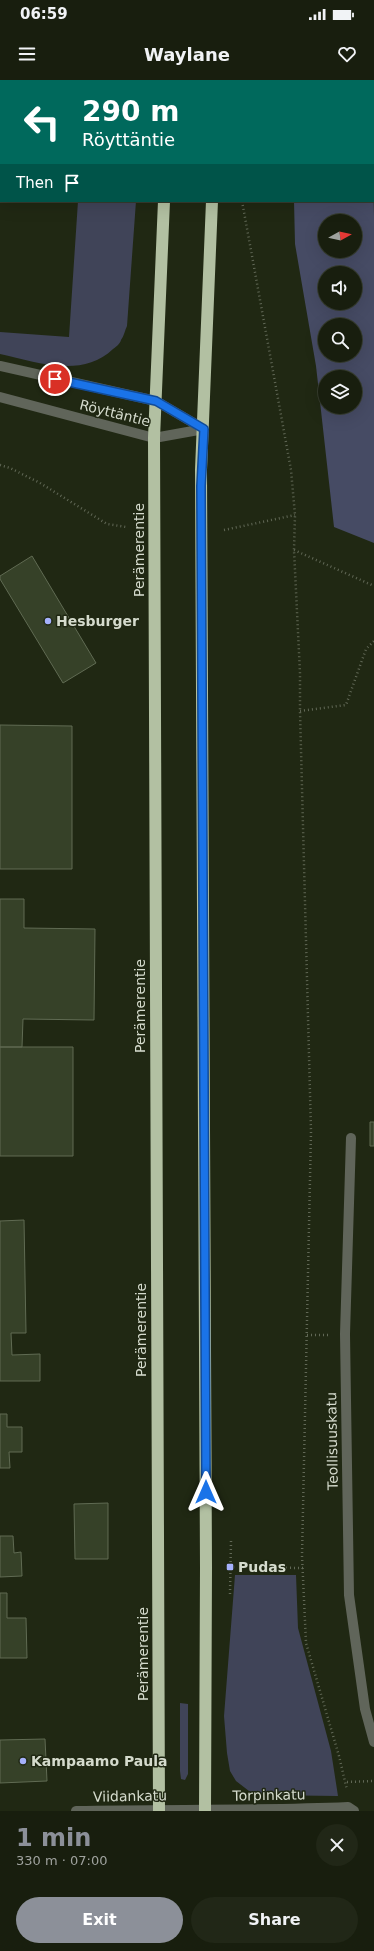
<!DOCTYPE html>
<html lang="en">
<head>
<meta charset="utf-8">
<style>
  body { margin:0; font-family:"DejaVu Sans",sans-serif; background:#212717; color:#f1f3f6; height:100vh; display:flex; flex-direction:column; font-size:15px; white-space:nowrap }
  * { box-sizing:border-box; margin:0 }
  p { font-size:13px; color:#9fa29e }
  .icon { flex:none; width:22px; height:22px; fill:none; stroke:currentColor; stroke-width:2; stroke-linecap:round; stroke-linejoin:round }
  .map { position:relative; height:1731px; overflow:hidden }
  .panel { display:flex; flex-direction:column; background:#181e0e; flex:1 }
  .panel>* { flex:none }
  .top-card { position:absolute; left:0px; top:0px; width:374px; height:122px; box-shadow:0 4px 16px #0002,0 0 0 1px #363c2e; background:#00695c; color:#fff; overflow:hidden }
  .needle { width:26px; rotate:82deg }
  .controls { position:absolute; left:318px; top:134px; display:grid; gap:8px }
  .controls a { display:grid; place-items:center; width:44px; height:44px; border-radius:50%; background:#181e0e; box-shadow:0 4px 16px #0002,0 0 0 1px #363c2e; font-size:20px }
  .pin { position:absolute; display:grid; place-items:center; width:34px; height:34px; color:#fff; margin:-17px; border:2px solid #fff; border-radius:50%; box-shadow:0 1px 4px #0007 }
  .me { position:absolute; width:44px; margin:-22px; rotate:0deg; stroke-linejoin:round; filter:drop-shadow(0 0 3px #0008) }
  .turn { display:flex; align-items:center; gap:14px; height:84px; padding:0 16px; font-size:18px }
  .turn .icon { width:52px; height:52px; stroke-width:2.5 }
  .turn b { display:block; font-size:28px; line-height:34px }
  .then { display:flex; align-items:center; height:38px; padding:0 16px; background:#0003; gap:8px; font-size:15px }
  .round { display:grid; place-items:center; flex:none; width:42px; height:42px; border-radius:21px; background:#212717 }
  .head { display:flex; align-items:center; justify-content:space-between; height:68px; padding:0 16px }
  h1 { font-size:24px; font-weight:700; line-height:30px; color:#8c9099 }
  .action { display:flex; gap:8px; margin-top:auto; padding:8px 16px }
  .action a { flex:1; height:46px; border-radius:24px; background:#8c9099; color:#fff; font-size:16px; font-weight:700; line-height:46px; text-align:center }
  .action a+a { background:#212717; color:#f1f3f6 }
  .status { display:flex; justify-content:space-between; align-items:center; height:28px; padding:0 20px; background:#181e0e; direction:ltr }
  .status svg { height:11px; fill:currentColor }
  header { display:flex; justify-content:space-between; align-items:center; height:52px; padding:0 16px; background:#181e0e; font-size:18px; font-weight:700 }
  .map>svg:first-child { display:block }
</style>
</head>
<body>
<div class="status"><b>06:59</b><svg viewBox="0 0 49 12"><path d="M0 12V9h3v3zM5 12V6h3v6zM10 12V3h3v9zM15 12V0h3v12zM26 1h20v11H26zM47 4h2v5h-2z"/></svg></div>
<header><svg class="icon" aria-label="menu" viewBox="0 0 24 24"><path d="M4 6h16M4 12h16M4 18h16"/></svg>Waylane<svg class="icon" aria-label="heart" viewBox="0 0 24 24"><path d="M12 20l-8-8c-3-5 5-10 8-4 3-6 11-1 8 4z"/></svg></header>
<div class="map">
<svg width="374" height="1731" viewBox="0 0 374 1731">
  <rect width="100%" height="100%" fill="#202813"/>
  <path fill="#404458" d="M 78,121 L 136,121 L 127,246 C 125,250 124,256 121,260 C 120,264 116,267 113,269 C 82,299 36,282 0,274 L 0,252 L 69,257 Z
    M 235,1495 L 296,1495 L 298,1548 L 331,1671 L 338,1716 L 260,1715 L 249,1711 L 236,1701 L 230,1691 L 227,1673 L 224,1636 Z
    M 180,1623 L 188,1624 L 188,1694 L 185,1700 L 181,1699 L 180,1691 Z"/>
  <path fill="#464b64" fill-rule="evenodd" d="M 373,88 L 374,136 L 374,463 L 334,447 L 316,286 L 295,164 L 294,121 L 373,121 ZM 325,141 L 355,141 L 355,171 L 325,171 ZM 325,193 L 355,193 L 355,223 L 325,223 ZM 325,245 L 355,245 L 355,275 L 325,275 ZM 325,297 L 355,297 L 355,327 L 325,327 Z"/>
  <path fill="#364128" stroke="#606b53" d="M 0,0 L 27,1 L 1,1 L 0,81 Z
    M 32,476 L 96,583 L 63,603 L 0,499 L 0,496 Z
    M 0,645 L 72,646 L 72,789 L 0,789 Z
    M 0,819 L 24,819 L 24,848 L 95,849 L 94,940 L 23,939 L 22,967 L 0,967 Z
    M 0,967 L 73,967 L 73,1076 L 0,1076 Z
    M 370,1042 L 374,1042 L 374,1066 L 370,1066 Z
    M 24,1140 L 26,1253 L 11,1253 L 12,1275 L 40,1274 L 40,1301 L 0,1301 L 0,1141 Z
    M 0,1334 L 7,1334 L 7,1347 L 22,1347 L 22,1372 L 9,1372 L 10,1388 L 0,1388 Z
    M 108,1423 L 108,1479 L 75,1479 L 74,1424 Z
    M 0,1456 L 13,1456 L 14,1473 L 21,1472 L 22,1496 L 0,1497 Z
    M 0,1513 L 7,1513 L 7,1538 L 26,1538 L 27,1578 L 0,1578 Z
    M 45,1659 L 47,1701 L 0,1703 L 0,1660 Z"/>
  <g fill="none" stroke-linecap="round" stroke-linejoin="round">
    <path stroke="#616856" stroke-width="2.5" stroke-dasharray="1 3" stroke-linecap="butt" d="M 239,1 L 240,0
      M 242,121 L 291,390 L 295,435 L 294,470 L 300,593 L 300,631 L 311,1052 L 302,1476 L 306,1563 L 339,1676 L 347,1710
      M 0,385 L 10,388 L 40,403 L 107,444 L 126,447
      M 224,450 L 295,435
      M 294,470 L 374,506
      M 300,631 L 346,625 L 366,569 L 374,561
      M 307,1255 L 328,1255
      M 230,1487 L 303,1488
      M 230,1514 L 231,1461
      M 347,1702 L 374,1701"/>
    <path stroke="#60655a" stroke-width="10" d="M 0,286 L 156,321 L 204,349
      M 0,317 L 154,358 L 204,349
      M 351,1058 L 345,1254 L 349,1515 L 365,1629 L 374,1662
      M 76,1731 C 167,1729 257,1731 348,1727 L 354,1731"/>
    <path stroke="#b2c0a2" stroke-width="12" d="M 215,0 L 215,1
      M 170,1 L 170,0
      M 159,1731 L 154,358 L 164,121
      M 205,1731 L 206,1487 L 201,390 L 212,121"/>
  </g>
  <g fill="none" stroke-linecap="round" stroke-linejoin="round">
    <g stroke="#114b97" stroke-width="10">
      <path id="route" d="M 55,299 L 156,321 L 204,349 L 201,406 L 206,1412"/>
    </g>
    <use href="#route" stroke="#1a73e8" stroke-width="7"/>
  </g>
  <g fill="#a5b1fc" stroke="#202813" stroke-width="1.5">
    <circle cx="48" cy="541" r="4"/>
    <rect x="226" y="1483" width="8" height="8" rx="2"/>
    <circle cx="23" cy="1681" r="4"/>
  </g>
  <g text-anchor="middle" stroke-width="3" stroke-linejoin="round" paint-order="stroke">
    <g font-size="14" fill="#d5dbcd" stroke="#202813">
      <text transform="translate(115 333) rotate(14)" y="5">Röyttäntie</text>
      <text transform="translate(139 470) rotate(-90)" y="5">Perämerentie</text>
      <text transform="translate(140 926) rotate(-90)" y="5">Perämerentie</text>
      <text transform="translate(141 1250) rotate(-90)" y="5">Perämerentie</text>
      <text transform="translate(332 1361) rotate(-91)" y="5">Teollisuuskatu</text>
      <text transform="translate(143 1574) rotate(-90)" y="5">Perämerentie</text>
      <text transform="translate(269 1715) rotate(-1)" y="5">Torpinkatu</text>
      <text transform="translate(130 1716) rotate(-1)" y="5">Viidankatu</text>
    </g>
    <g font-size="14" font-weight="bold" fill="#d5dbcd" stroke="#202813" text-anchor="start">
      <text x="56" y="546">Hesburger</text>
      <text x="238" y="1492">Pudas</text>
      <text x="31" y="1686">Kampaamo Paula</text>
    </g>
  </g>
</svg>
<div class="controls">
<a><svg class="needle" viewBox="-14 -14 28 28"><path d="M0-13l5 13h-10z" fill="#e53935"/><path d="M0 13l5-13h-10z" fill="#9fa29e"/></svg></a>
<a><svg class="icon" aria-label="sound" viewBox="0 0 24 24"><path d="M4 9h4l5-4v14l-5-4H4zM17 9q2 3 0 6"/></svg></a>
<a><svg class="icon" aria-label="search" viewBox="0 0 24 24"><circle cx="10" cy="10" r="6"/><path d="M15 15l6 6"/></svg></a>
<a><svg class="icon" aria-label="layers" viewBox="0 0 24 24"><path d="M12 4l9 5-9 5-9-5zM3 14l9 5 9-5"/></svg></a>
</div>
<div class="pin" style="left:55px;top:299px;background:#d93025"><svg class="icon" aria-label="arrive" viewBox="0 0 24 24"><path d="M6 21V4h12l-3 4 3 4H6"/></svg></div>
<svg class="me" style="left:206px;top:1412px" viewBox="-20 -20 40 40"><path d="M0-17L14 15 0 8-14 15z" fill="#1a73e8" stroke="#fff" stroke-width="4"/></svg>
<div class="top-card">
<div class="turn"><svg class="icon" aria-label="left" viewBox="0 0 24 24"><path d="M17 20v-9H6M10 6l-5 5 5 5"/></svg><div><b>290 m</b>Röyttäntie</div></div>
<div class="then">Then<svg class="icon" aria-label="arrive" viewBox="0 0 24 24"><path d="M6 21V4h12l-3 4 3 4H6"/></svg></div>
</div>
</div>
<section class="panel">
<div class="head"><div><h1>1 min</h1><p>330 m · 07:00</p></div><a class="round"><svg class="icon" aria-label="close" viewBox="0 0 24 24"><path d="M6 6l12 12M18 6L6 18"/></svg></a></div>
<div class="action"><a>Exit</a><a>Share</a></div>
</section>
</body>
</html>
